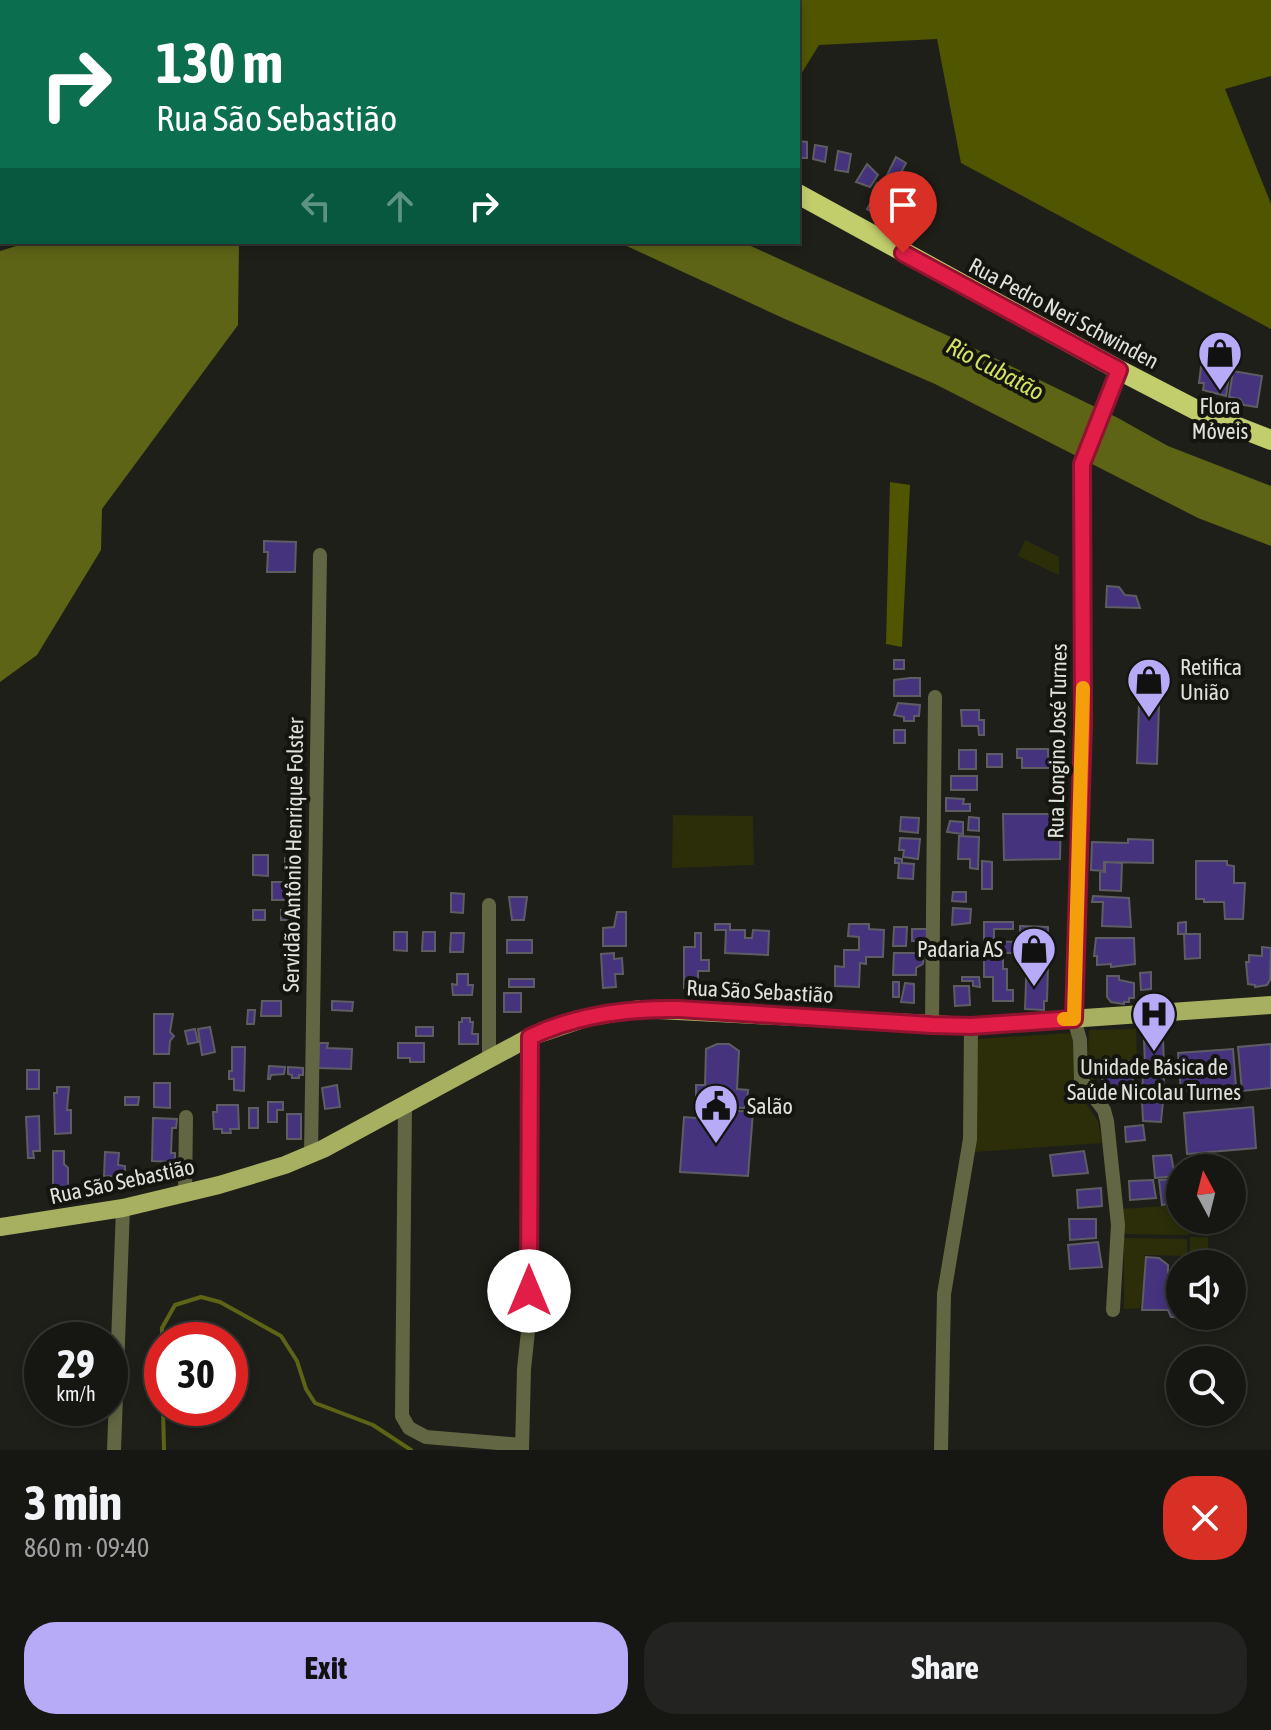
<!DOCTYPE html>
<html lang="en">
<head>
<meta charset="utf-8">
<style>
  body { margin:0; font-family:"Asap Condensed",sans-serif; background:#232421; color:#f1f3f6; height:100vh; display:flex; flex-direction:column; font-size:30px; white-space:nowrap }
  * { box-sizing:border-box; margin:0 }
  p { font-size:26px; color:#9e9fa0 }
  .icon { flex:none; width:44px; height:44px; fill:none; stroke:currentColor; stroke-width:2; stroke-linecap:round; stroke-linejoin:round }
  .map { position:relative; height:1450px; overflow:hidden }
  .panel { display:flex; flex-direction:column; background:#161713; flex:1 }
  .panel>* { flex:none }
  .top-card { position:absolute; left:0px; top:0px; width:800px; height:244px; box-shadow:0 4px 12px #0003,0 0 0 2px #353633; background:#0b6e4f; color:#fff; overflow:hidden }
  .needle { width:52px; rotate:353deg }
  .fabs { position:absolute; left:1166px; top:1154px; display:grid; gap:16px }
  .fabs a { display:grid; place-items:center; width:80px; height:80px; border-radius:50%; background:#161713; box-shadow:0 4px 12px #0003,0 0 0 2px #353633; font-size:40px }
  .speed { position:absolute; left:24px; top:1322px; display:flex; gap:16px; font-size:40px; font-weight:700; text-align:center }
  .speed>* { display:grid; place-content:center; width:104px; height:104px; border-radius:50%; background:#161713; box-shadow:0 4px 12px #0003,0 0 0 2px #353633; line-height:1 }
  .speed small { font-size:20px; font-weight:400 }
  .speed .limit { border:12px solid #d22; background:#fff; color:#111 }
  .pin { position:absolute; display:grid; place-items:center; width:68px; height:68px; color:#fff; margin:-82px -34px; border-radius:50% 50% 50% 0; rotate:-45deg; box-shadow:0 0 8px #0007 }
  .pin .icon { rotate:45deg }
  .me { position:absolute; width:88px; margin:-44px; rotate:0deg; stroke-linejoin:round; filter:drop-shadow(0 0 6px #0008) }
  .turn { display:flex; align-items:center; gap:28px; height:168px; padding:0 24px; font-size:36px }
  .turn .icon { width:104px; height:104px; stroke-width:2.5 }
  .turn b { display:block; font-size:56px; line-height:68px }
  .lanes { display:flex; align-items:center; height:76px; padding:0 24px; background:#0003; justify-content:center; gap:40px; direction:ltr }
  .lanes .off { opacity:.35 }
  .round { display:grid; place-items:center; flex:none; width:84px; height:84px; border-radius:32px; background:#232421 }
  .overview { display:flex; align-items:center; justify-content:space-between; height:136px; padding:0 24px }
  h1 { font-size:48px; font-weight:700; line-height:60px }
  .cta { display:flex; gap:16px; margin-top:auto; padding:16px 24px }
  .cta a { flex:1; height:92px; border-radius:32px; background:#b7abf8; color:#111; font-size:32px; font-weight:700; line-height:92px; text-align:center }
  .cta a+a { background:#232421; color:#f1f3f6 }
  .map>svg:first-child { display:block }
</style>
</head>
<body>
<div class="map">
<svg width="1271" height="1450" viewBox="0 0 1271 1450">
  <rect width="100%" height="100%" fill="#1e1f19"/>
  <path fill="#2b2e09" d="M 1025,540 L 1059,557 L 1059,575 L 1018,556 Z
    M 673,815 L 753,816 L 754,865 L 672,868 Z
    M 1136,1029 L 1137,1061 L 1101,1060 L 1102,1079 L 1087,1080 L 1089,1030 Z
    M 1068,1033 L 1075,1035 L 1077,1090 L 1098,1121 L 1102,1143 L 974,1152 L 976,1039 Z
    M 1180,1205 L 1180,1220 L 1211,1220 L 1211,1231 L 1185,1235 L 1124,1234 L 1121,1209 Z
    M 1190,1237 L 1208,1237 L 1208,1264 L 1190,1264 Z
    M 1124,1238 L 1187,1239 L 1187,1256 L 1145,1255 L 1145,1279 L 1140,1308 L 1124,1309 Z"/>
  <path fill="#505600" d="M 549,0 L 1271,0 L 1271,76 L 1225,89 L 1271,204 L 1271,329 L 961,163 L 937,39 L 819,45 L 798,79 L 798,2 Z
    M 890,482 L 910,485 L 902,647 L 886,644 Z"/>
  <path fill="#5d6416" d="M 29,242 L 239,242 L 238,325 L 102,509 L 101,550 L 37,655 L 0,682 L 0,251 Z
    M 618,242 L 742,242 L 953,338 L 1118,418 L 1168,446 L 1271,486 L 1271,546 L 1198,518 L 935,384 L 785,319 Z"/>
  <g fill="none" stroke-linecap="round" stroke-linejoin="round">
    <path stroke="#5d6416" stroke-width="4" d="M 160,0 L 163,2
      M 162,1340 L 162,1328 L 175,1305 L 201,1297 L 220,1302 L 281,1336 L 297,1361 L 306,1389 L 315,1403 L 373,1425 L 411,1450
      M 163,1408 L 164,1450"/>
  </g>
  <path fill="#45337e" stroke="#5d5d63" stroke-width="2" d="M 798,141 L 807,142 L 807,158 L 798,158 Z
    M 815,145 L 827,147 L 825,162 L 813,159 Z
    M 838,151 L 851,154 L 848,172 L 835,170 Z
    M 896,157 L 906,163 L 895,184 L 885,179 Z
    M 867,164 L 878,175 L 870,187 L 856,182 Z
    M 877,183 L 893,193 L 889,200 L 895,204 L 885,219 L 867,209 L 877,192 L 873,190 Z
    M 917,202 L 928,209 L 912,233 L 902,226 Z
    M 1201,367 L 1230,371 L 1226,396 L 1203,390 L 1204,383 L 1199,383 Z
    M 1233,371 L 1262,376 L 1257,407 L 1244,405 L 1240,399 L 1229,397 Z
    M 264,541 L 296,542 L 295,572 L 267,572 L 268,552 L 264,552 Z
    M 1107,586 L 1119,587 L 1125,595 L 1136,596 L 1140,608 L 1106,607 Z
    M 894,660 L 904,660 L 904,669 L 894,669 Z
    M 1140,675 L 1160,676 L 1157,764 L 1137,763 Z
    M 910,678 L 920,678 L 920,696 L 894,696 L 894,680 Z
    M 898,703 L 920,705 L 919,716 L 914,716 L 914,721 L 904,721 L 904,717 L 894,715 Z
    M 961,710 L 979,710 L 979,720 L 984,720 L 984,735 L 979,735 L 978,726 L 962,726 Z
    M 894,730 L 905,730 L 905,743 L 894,743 Z
    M 1017,749 L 1048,749 L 1048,757 L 1052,757 L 1052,768 L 1022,768 L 1022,758 L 1017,758 Z
    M 959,750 L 976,750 L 976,769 L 959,769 Z
    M 987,754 L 1002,754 L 1002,767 L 987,767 Z
    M 951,776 L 977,776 L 977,790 L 951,790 Z
    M 946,798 L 964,799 L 963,804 L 970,804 L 970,811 L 946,811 Z
    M 1003,814 L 1061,814 L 1060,859 L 1004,860 Z
    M 901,817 L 919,818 L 918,833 L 900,831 Z
    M 969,817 L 979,818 L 979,831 L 968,830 Z
    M 950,821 L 963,822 L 963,834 L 947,832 Z
    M 959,836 L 979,837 L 978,869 L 970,868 L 970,859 L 958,859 Z
    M 900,838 L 920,839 L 918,859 L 903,857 L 904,850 L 899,850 Z
    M 1128,839 L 1153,840 L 1153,863 L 1104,862 L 1104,871 L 1091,870 L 1092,842 L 1128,843 Z
    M 253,855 L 268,855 L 268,876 L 253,875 Z
    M 285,858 L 298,858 L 297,870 L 285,870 Z
    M 895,858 L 902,859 L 902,863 L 914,864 L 913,879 L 898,878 L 899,863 L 895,863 Z
    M 982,861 L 992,862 L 992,889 L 982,889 Z
    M 1196,861 L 1227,861 L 1227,865 L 1234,866 L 1234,883 L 1245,883 L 1243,919 L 1225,919 L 1224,902 L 1204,902 L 1204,899 L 1196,899 Z
    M 1105,862 L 1122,863 L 1121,891 L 1100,890 L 1100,871 L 1105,872 Z
    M 272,882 L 286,882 L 286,900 L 272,900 Z
    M 953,892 L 966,892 L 966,902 L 952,901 Z
    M 451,893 L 464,894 L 463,913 L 451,912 Z
    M 1093,896 L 1129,898 L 1131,927 L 1102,926 L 1103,902 L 1092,902 Z
    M 509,897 L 527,897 L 524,920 L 512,920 Z
    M 953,908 L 971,909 L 970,923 L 952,925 Z
    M 253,910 L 265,910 L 265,920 L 253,920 Z
    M 281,910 L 293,910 L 293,920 L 281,920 Z
    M 617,912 L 626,912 L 626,946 L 603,946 L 603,928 L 614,927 Z
    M 984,922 L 1013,922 L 1013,929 L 994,929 L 994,940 L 984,940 Z
    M 1186,922 L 1186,934 L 1200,934 L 1200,958 L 1185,959 L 1184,934 L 1178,934 L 1178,923 Z
    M 715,924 L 730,924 L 730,930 L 745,930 L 745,938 L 752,938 L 753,930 L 769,931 L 768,955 L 725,953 L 726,930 L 715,930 Z
    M 849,924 L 869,924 L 869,929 L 884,930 L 883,957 L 866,957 L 866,964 L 860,963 L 859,987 L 835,986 L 835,966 L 844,967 L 844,950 L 859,950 L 859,937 L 848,936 Z
    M 1020,926 L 1048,927 L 1048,943 L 1020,945 Z
    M 894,927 L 907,927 L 906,946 L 893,946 Z
    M 912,929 L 928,929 L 928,941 L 912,941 Z
    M 394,932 L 407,932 L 407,951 L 394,950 Z
    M 423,932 L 435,932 L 435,951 L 422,951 Z
    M 451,933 L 464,933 L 463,952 L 450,952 Z
    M 695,933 L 701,933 L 701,960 L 709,960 L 709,971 L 698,971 L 698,988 L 684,988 L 684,947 L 695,947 Z
    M 1096,938 L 1134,938 L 1135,964 L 1111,967 L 1111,964 L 1097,965 L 1097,956 L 1094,956 Z
    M 507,940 L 532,940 L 532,953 L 507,953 Z
    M 984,941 L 1018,942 L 1018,953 L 1003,953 L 1003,969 L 1007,969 L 1007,990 L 1013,990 L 1013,1001 L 993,1001 L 993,977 L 984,977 Z
    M 1262,947 L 1271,948 L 1270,980 L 1267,985 L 1255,987 L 1255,985 L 1248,984 L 1246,962 L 1249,962 L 1249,955 L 1262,956 Z
    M 614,953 L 614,959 L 622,958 L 623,974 L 615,974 L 616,987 L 603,988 L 601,954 Z
    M 894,953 L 924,953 L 923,964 L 916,968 L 916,975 L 893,975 Z
    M 1027,955 L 1046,956 L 1046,966 L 1048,966 L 1047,1001 L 1044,1001 L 1044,1010 L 1025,1009 Z
    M 1151,972 L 1151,989 L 1141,990 L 1140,973 Z
    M 457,974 L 468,974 L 468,985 L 473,985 L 472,995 L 453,995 L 452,984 L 457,985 Z
    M 1107,976 L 1119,976 L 1119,980 L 1134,983 L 1134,998 L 1129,998 L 1129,1002 L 1124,1002 L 1124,1004 L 1111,1002 L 1107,997 Z
    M 962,977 L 979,977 L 980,987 L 973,986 L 973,981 L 962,981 Z
    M 509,979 L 534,979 L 534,987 L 509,987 Z
    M 893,982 L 899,982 L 899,997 L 893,997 Z
    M 905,983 L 914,984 L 914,1003 L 901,1002 Z
    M 954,986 L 969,986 L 970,1005 L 955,1006 Z
    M 504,993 L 521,993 L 521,1012 L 504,1012 Z
    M 262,1001 L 281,1001 L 281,1016 L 261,1016 Z
    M 332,1001 L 353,1002 L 352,1011 L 332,1010 Z
    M 248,1010 L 255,1010 L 254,1024 L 247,1024 Z
    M 154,1014 L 173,1014 L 170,1032 L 174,1036 L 170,1041 L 169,1054 L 154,1054 Z
    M 462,1018 L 470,1018 L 470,1022 L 473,1022 L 472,1034 L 478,1034 L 478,1044 L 459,1044 L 459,1022 L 462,1022 Z
    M 210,1027 L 215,1052 L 202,1055 L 198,1029 Z
    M 416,1027 L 433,1027 L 433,1036 L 416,1036 Z
    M 195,1029 L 198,1042 L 188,1044 L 185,1031 Z
    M 1163,1039 L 1164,1066 L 1145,1066 L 1144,1040 Z
    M 319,1043 L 328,1043 L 327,1048 L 352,1049 L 351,1069 L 318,1068 Z
    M 398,1043 L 424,1043 L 424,1062 L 410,1062 L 410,1058 L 398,1058 Z
    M 717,1044 L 729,1044 L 739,1051 L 737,1089 L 748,1090 L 747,1103 L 744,1108 L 701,1106 L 696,1100 L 696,1085 L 705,1085 L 706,1049 Z
    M 1271,1044 L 1271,1088 L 1242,1091 L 1238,1047 Z
    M 232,1047 L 245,1047 L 244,1091 L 234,1090 L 234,1079 L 229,1079 L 229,1071 L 232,1071 Z
    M 1233,1049 L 1236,1087 L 1181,1092 L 1178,1053 Z
    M 1101,1060 L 1132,1061 L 1133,1085 L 1120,1086 L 1120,1097 L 1107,1098 L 1106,1084 L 1102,1079 Z
    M 269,1066 L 285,1067 L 284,1074 L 271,1075 L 270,1079 L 268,1079 Z
    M 288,1067 L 303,1068 L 303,1075 L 299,1075 L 299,1078 L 292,1078 L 292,1075 L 288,1074 Z
    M 27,1070 L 39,1070 L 39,1089 L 27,1089 Z
    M 1143,1075 L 1164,1077 L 1163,1096 L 1142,1094 Z
    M 154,1083 L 170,1083 L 170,1108 L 154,1107 Z
    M 337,1085 L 340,1107 L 325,1109 L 322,1088 Z
    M 57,1087 L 69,1087 L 67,1110 L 71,1110 L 71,1133 L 55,1134 L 54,1093 L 57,1093 Z
    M 125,1097 L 139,1097 L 138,1105 L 125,1105 Z
    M 1163,1101 L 1161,1122 L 1143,1121 L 1142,1102 Z
    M 268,1102 L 283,1102 L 283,1110 L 277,1110 L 277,1122 L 268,1122 Z
    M 217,1105 L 238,1105 L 239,1129 L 230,1129 L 231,1133 L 222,1133 L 222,1129 L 214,1129 L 213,1112 L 217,1112 Z
    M 1253,1107 L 1256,1148 L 1187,1154 L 1184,1113 Z
    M 249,1108 L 258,1108 L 258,1128 L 249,1128 Z
    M 710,1109 L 753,1112 L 748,1176 L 680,1172 L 684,1117 L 709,1119 Z
    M 287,1114 L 301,1114 L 301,1139 L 287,1139 Z
    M 39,1116 L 40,1151 L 33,1151 L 34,1158 L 28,1158 L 26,1117 Z
    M 153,1118 L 177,1119 L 176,1128 L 172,1128 L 171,1153 L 175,1153 L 175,1162 L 152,1161 Z
    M 1143,1125 L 1145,1140 L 1126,1142 L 1125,1127 Z
    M 53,1151 L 64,1151 L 64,1164 L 68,1168 L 68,1193 L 53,1193 Z
    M 1084,1151 L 1088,1173 L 1053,1176 L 1050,1155 Z
    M 105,1152 L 119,1153 L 118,1165 L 125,1166 L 125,1177 L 104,1176 Z
    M 1171,1155 L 1175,1176 L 1155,1178 L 1153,1156 Z
    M 1175,1179 L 1178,1202 L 1162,1205 L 1159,1180 Z
    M 1153,1180 L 1156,1198 L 1130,1200 L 1129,1181 Z
    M 1101,1188 L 1102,1206 L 1078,1208 L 1077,1190 Z
    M 1069,1219 L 1096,1219 L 1096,1238 L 1070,1240 Z
    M 1098,1242 L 1102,1267 L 1070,1269 L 1068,1245 Z
    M 1146,1257 L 1159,1258 L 1168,1265 L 1168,1275 L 1176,1283 L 1180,1283 L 1180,1316 L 1198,1316 L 1198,1318 L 1171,1317 L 1168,1310 L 1142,1310 Z"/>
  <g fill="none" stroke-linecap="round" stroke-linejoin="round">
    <path stroke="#626642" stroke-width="14" d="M 489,905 L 489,1060
      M 1074,1019 L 1080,1040 L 1081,1080 L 1104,1110 L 1107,1121 L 1118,1225 L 1113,1310
      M 932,1025 L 935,697
      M 405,1105 L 402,1416 L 409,1428 L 426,1437 L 522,1445
      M 311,1155 L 320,555
      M 185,1194 L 186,1117
      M 114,1450 L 123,1208
      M 522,1450 L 524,1369 L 529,1322 L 530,1037
      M 941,1450 L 944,1294 L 970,1139 L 971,1026"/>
    <path stroke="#a7b060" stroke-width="18" d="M 1074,1019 L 1083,725 L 1082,464 L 1119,370
      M 0,1227 L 123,1208 L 219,1185 L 285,1165 L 323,1149 L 530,1037 L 586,1018 L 639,1009 L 971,1026 L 1271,1005"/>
    <path stroke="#c2cd6c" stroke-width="20" d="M 357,0 L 363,2
      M 798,194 L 1119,370 L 1202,413 L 1271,440"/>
  </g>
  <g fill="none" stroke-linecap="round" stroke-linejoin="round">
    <g stroke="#92132f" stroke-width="20">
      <path id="route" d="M 529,1291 L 530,1037 C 576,1015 628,1008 679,1009 L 932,1025 L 971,1026 L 1074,1019 L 1083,725 L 1082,464 L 1119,370 L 903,253"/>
    </g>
    <use href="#route" stroke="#e11d48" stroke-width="14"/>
    <path stroke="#f59e0b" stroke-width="14" d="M 1064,1019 L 1074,1019 L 1083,688"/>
  </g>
  <defs>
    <g id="shop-pin" transform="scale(2.3)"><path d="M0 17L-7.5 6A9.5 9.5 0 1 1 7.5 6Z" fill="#b7abf8" stroke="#151510"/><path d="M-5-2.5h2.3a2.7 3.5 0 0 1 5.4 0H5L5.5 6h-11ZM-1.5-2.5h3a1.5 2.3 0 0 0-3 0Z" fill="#111"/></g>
    <g id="hospital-pin" transform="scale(2.3)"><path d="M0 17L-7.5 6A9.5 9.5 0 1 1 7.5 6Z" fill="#b7abf8" stroke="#151510"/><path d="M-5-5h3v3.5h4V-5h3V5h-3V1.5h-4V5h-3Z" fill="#111"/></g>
    <g id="civic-pin" transform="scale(2.3)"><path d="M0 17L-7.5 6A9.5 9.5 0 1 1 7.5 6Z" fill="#b7abf8" stroke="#151510"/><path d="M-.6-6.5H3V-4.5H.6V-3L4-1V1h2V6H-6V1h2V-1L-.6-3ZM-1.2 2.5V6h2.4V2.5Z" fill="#111"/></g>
  </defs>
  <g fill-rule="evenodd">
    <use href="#shop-pin" x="1220" y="353"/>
    <use href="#shop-pin" x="1149" y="680"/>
    <use href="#shop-pin" x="1034" y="949"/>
    <use href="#hospital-pin" x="1154" y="1014"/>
    <use href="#civic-pin" x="716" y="1106"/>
  </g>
  <g text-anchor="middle" stroke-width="8" stroke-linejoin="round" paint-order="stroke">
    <g font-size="22" fill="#e0e0dd" stroke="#151510">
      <text transform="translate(1064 313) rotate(28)" y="8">Rua Pedro Neri Schwinden</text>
      <text transform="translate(1057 741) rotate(-89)" y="8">Rua Longino José Turnes</text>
      <text transform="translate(293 855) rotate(-89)" y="8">Servidão Antônio Henrique Folster</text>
      <text transform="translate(760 991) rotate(3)" y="8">Rua São Sebastião</text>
      <text transform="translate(122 1181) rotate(-12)" y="8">Rua São Sebastião</text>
    </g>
    <g font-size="22" fill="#e0e0dd" stroke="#151510">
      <text x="1220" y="414">Flora<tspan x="1220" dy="25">Móveis</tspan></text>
      <text x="1180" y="675" text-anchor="start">Retifica<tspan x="1180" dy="25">União</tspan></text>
      <text x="1003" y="957" text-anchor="end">Padaria AS</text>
      <text x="1154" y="1075">Unidade Básica de<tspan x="1154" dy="25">Saúde Nicolau Turnes</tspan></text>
      <text x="747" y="1114" text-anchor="start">Salão</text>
    </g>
    <g font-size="24" font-style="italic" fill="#d4e161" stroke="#151510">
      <text transform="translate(995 369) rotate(28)" y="8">Rio Cubatão</text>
    </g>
  </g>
</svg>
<div class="fabs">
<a><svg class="needle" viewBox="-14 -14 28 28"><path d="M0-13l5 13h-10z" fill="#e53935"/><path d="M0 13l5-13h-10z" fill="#9e9fa0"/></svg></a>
<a><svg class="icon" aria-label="sound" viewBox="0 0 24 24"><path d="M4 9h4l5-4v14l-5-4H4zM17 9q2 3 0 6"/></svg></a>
<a><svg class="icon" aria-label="search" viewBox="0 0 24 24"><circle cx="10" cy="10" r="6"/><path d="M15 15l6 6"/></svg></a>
</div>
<div class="speed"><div>29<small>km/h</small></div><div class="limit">30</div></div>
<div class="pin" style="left:903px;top:253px;background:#d93025"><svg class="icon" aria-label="arrive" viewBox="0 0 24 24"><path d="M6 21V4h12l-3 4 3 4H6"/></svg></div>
<svg class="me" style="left:529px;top:1291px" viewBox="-20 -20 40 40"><circle r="19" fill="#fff"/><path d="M0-13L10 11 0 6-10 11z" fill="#e11d48"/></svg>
<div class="top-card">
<div class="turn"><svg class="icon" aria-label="right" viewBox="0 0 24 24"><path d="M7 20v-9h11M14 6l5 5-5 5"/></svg><div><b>130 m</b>Rua São Sebastião</div></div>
<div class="lanes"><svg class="icon off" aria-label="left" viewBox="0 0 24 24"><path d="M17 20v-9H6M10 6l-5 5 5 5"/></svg><svg class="icon off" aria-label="ahead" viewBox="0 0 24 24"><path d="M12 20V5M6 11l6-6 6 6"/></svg><svg class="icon" aria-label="right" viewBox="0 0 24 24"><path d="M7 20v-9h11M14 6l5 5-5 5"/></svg></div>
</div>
</div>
<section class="panel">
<div class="overview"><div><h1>3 min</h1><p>860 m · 09:40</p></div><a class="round" style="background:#d93025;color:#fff"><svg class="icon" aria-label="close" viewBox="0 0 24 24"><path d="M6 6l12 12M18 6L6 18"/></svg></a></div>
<div class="cta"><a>Exit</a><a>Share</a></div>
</section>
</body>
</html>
